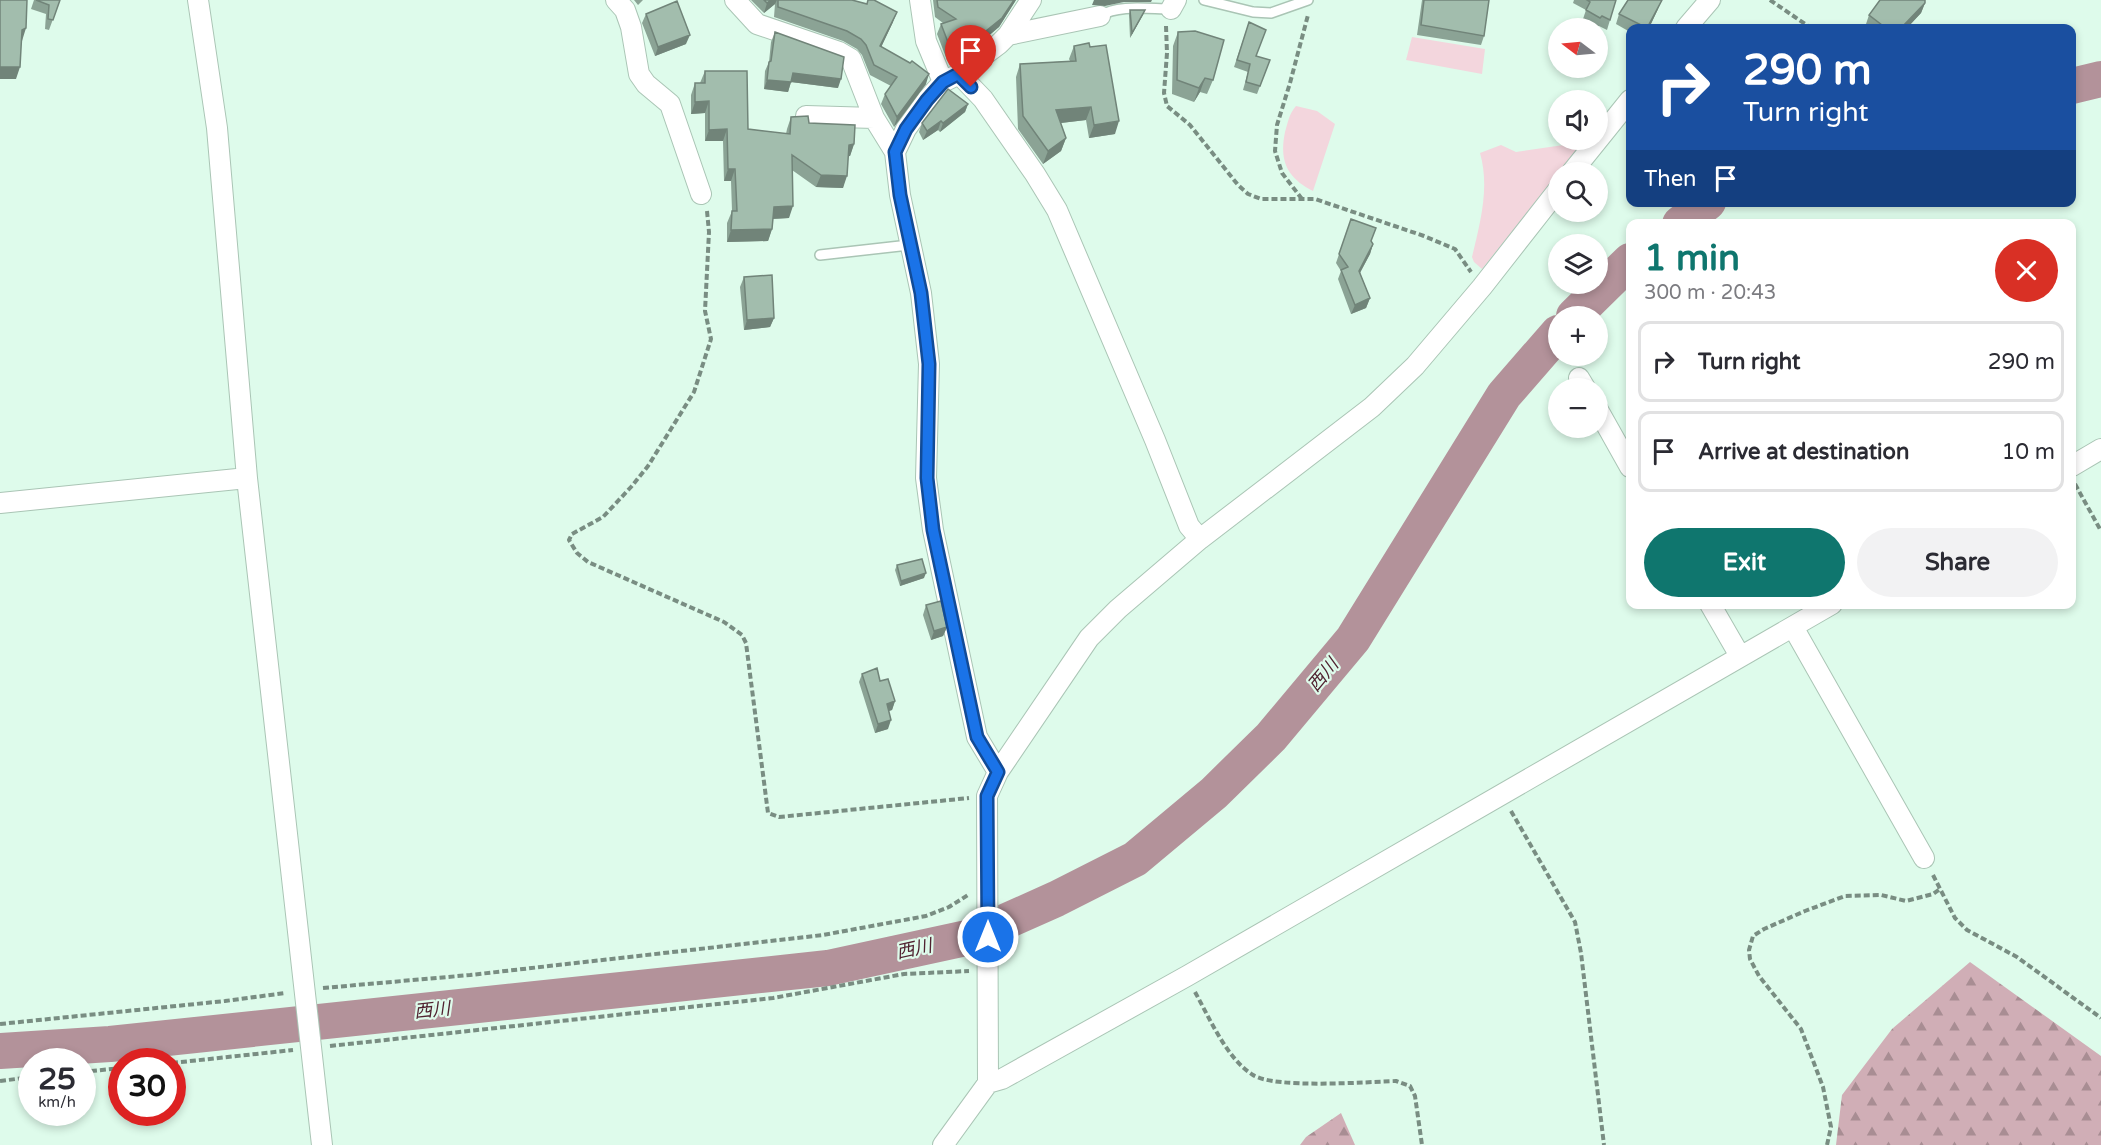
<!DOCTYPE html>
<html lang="en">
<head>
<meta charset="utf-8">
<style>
  body { margin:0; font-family:"Varela Round","Noto Sans JP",sans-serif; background:#f2f2f3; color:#2b2b33; height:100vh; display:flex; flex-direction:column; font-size:22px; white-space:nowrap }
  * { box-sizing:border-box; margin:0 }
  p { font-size:20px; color:#7c7c81 }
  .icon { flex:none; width:33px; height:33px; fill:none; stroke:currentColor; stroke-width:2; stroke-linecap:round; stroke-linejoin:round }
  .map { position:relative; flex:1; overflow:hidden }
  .side { position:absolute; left:1626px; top:219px; width:450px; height:390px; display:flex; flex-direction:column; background:#fff; border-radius:12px; box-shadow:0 3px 9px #0003 }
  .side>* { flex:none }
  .guide { position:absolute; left:1626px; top:24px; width:450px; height:183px; border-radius:12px; box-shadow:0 3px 9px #0003; background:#1a4fa0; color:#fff; overflow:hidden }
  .needle { width:39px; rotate:286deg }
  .controls { position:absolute; left:1548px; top:18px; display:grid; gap:12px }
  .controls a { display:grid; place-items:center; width:60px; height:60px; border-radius:50%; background:#fff; box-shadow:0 3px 9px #0003; font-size:30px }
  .speed { position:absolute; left:18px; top:1048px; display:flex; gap:12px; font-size:30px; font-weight:700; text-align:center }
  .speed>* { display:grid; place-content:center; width:78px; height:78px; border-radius:50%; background:#fff; box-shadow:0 3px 9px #0003; line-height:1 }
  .speed small { font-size:15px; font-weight:400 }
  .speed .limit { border:9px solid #d22; background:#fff; color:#111 }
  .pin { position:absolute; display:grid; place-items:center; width:51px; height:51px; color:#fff; margin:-62px -26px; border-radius:50% 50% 50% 0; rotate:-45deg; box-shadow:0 0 6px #0007 }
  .pin .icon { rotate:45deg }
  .me { position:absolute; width:66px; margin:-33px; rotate:0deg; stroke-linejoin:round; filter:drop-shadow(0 0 4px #0008) }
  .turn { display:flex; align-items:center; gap:21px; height:126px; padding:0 18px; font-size:27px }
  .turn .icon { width:78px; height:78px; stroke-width:2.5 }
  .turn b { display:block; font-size:42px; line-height:51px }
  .then { display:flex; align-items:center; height:57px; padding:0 18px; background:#0003; gap:12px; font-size:22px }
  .round { display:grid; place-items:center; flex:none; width:63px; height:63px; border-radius:32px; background:#f2f2f3 }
  .summary { display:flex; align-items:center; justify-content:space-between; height:102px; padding:0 18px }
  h1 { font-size:36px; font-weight:700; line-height:45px; color:#0f766e }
  .cta { display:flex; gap:12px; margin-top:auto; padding:12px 18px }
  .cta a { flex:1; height:69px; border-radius:36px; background:#0f766e; color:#fff; font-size:24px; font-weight:700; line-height:69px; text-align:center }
  .cta a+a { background:#f2f2f3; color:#2b2b33 }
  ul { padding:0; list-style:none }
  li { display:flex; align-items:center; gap:18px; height:81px; margin:0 12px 9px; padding:0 6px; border:3px solid #e1e1e2; border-radius:12px }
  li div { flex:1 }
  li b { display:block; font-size:22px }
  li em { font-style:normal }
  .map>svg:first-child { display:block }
</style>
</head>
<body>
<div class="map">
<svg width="2101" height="1145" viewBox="0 0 2101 1145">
  <defs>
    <pattern id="forest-firs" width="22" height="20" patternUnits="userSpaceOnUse" patternTransform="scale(1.5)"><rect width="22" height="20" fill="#d0aeb6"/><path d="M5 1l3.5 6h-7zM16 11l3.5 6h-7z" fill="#a88d93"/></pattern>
  </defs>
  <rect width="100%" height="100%" fill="#defbeb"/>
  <path fill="#f3d6dd" d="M 1412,37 L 1485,49 L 1482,74 L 1406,60 Z
    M 1296,106 L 1317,111 L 1335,124 L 1313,191 C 1287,178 1279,161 1285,132 C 1288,122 1289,114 1296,106 Z
    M 1584,142 L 1482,269 L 1474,262 L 1472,257 C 1480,223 1490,188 1480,153 L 1501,145 L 1516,152 Z"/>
  <path fill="url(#forest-firs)" d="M 1970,962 L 2101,1056 L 2101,1145 L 1836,1145 L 1842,1095 L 1892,1029 Z
    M 1341,1113 L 1355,1145 L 1300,1145 L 1306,1137 Z"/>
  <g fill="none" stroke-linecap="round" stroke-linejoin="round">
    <path stroke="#b3929a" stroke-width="36" d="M 2072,86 L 2101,79
      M 1680,224 L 1708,202
      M 1574,316 L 1630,261
      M 0,1051 L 110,1044 L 828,968 L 971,937 L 1056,899 L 1135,859 L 1214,793 L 1271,737 L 1353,639 L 1504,395 L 1558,333"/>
    <g stroke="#aac5b5" stroke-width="12">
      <path id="service" d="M 1204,0 L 1253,12 L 1271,13 L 1308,0
        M 1100,16 C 1118,4 1149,9 1171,9
        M 820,255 L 909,245"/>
    </g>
    <g stroke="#aac5b5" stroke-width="22">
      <path id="minor" d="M 198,0 L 217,128 L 247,478 L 322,1145
        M 616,0 L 625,10 L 631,27 L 639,74 L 646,84 L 670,104 L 701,194
        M 735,0 L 757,24 L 839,52 L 851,59 L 874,118 L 895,152
        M 920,0 L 926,41 L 943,82
        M 1171,9 L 1176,0
        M 1686,28 L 1710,0
        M 1008,35 L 1100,16
        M 959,74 L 983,99 L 1035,174 L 1057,210 L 1155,440 L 1189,526 L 1200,539
        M 806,116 L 874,118
        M 1572,172 L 1630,100
        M 1579,378 L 1585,388
        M 1598,410 L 1630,467
        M 2072,466 L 2101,449
        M 0,503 L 247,478
        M 1710,604 L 1740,656
        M 1793,627 L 1924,858
        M 998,772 L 977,737 L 933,530 L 926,478 L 929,364 L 921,293 L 900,195 L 895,152 L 906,129 L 927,100 L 943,82 L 959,74 L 999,44 L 1008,35 L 1031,0
        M 988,1083 L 987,796 L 998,772 L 1089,638 L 1118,609 L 1200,539 L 1372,407 L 1415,366 L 1482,287 L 1558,190
        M 943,1145 L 988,1083 L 1002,1079 L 1187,976 L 1832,604"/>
    </g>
    <path stroke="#798d82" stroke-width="4" stroke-dasharray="6 3" stroke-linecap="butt" d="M 1770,0 L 1811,28
      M 1166,26 L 1167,53 L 1164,93 L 1167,106 L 1190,125 L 1238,185 L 1248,194 L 1261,199 L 1315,199 L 1424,236 L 1455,249 L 1471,272
      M 1302,199 L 1282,173 L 1275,151 L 1277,125 L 1290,83 L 1308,15
      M 707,211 L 709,232 L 705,311 L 711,339 L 694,392 L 648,466 L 631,487 L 603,517 L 572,534 L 569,540 L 577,553 L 588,562 L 724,622 L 742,635 L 746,643 L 768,813 L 779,817 L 969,798
      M 2075,484 L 2101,531
      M 1511,811 L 1575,922 L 1581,953 L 1604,1145
      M 1933,875 L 1955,918 L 1967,930 L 2017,957 L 2101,1018
      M 323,988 L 470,975 L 823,935 L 926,916 L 949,907 L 968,895
      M 1195,992 C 1210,1019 1227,1059 1253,1075 C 1275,1089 1366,1082 1396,1081 L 1410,1086 L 1415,1096 L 1422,1145
      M 0,1024 L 225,1001 L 285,993
      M 330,1046 L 773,998 L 904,974 L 969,971
      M 172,1063 L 293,1050
      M 82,1072 L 122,1068
      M 0,1081 L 32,1077
      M 1827,1145 L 1831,1127 L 1823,1087 L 1801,1029 L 1759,976 L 1750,959 L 1749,950 L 1753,936 L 1764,929 L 1805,911 L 1845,896 L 1881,895 L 1906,901 L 1933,894 L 1940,889"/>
    <use href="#service" stroke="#fff" stroke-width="9"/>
    <use href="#minor" stroke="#fff" stroke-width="20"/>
  </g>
  <path fill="#8ba395" d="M 34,0 L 60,0 L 49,30 L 45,29 L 46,14 L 31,9 Z
    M 634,0 L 643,0 L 638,5 Z
    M 751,0 L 852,0 L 893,22 L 881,47 L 926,84 L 894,127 L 881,104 L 885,94 L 891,86 L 870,75 L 862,55 L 857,49 L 843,41 L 774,17 L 775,4 L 764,13 Z
    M 933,0 L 1016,0 L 999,27 L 968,53 L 947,60 L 937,34 L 941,24 L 943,23 L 935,17 Z
    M 1422,0 L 1489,0 L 1484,36 L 1481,45 L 1417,35 Z
    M 1574,0 L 1616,0 L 1607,30 L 1599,26 L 1597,27 L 1583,19 L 1586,10 L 1573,3 Z
    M 1925,3 L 1921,13 L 1907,28 L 1871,28 L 1866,24 L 1869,15 Z
    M 1658,9 L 1649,28 L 1630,28 L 1630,32 L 1616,24 L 1619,14 Z
    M 1130,10 L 1145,10 L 1130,38 L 1129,15 Z
    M 646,14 L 686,44 L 655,56 L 642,23 Z
    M 1249,22 L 1256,56 L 1270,60 L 1257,94 L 1243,90 L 1248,72 L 1234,67 Z
    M 775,32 L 838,88 L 791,82 L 788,92 L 764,89 L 765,71 L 769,62 L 771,42 Z
    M 1178,32 L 1213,80 L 1207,94 L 1200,92 L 1194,102 L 1172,94 L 1173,46 Z
    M 1074,46 L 1115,134 L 1089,138 L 1086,120 L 1061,123 L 1066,138 L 1061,151 L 1043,164 L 1018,129 L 1016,77 L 1020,64 L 1070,61 L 1069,59 Z
    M 705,71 L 748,129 L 786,134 L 787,129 L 791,117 L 809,123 L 854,144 L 850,156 L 848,156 L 843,188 L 816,187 L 792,170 L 789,218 L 773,219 L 772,229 L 768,241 L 727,242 L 727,223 L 732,211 L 731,181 L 724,181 L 723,141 L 705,141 L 705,113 L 691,114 L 691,95 L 695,83 L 700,83 Z
    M 968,104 L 965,112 L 940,132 L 938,130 L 923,140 L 919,132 L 922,123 Z
    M 1351,219 L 1373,244 L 1370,254 L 1360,273 L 1370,298 L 1366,308 L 1351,314 L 1338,279 L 1341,271 L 1336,263 Z
    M 744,277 L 774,318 L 770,327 L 744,330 L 740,287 Z
    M 897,565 L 924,578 L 900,586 L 895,570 Z
    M 926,605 L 947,627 L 943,636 L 931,640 L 923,615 Z
    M 862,674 L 880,681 L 895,701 L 892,710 L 888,711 L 888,729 L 875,733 L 859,682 Z"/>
  <path fill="#718479" d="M 771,0 L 777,0 L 775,4 L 764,13 L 767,3 Z
    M 1014,0 L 1016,0 L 999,27 L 968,53 L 947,60 L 951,50 Z
    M 1094,0 L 1152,0 L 1151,2 L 1124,2 L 1105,6 L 1092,5 Z
    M 1662,0 L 1658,9 L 1649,28 L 1647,28 Z
    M 1925,3 L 1921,13 L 1907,28 L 1901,28 Z
    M 1145,10 L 1143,15 L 1130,38 L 1132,33 Z
    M 897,12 L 893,22 L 877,56 L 880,46 Z
    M 26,28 L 22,41 L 22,30 Z
    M 690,35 L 686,44 L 655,56 L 658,47 Z
    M 0,67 L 20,67 L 16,79 L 0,79 Z
    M 793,73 L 841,79 L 838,88 L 791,82 L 788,92 L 764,89 L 767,80 Z
    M 929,74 L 926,84 L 894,127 L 897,117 Z
    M 1205,78 L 1200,92 L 1194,102 L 1199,88 Z
    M 709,101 L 705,113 L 691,114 L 695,102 Z
    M 968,104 L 965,112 L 940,132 L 943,123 Z
    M 1091,107 L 1086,120 L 1052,124 L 1056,110 Z
    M 941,121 L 938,130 L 923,140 L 927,131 Z
    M 1119,121 L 1115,134 L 1089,138 L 1094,125 Z
    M 727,129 L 723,141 L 705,141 L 709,130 Z
    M 1066,138 L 1061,151 L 1043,164 L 1048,151 Z
    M 854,144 L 850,156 L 844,157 L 849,145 Z
    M 728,169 L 735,169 L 731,181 L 724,181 Z
    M 821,175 L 847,176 L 843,188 L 816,187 Z
    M 793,206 L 789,218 L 770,219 L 774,207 Z
    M 772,229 L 768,241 L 727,242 L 731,230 Z
    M 1373,244 L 1370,254 L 1356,280 L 1359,271 Z
    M 1370,298 L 1366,308 L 1351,314 L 1355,305 Z
    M 774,318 L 770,327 L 744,330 L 747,320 Z
    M 926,573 L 924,578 L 900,586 L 901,581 Z
    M 947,627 L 943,636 L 931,640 L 934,631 Z
    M 895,701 L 892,710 L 883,713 L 887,704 Z
    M 891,720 L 888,729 L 875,733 L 878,724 Z"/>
  <path fill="#a2bdad" stroke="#718479" stroke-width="1.5" d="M 0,0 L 27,0 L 26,28 L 22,30 L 20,67 L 0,67 Z
    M 36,0 L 60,0 L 53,20 L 48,19 L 49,5 Z
    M 764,0 L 771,0 L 767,3 Z
    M 778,0 L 852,0 L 867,4 L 868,0 L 874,0 L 897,12 L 880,46 L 910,63 L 912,61 L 929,74 L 897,117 L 885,94 L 897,77 L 874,65 L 866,45 L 861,39 L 847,31 L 778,7 Z
    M 937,0 L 1014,0 L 1002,18 L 971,43 L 951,50 L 941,24 L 956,19 L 938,7 Z
    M 1424,0 L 1489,0 L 1484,36 L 1421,25 Z
    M 1587,0 L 1616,0 L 1610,20 L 1602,16 L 1600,18 L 1586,10 L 1590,2 Z
    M 1628,0 L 1662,0 L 1647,28 L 1619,14 Z
    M 1880,0 L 1925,0 L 1925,3 L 1901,28 L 1886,28 L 1869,15 Z
    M 677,1 L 690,35 L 658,47 L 646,14 Z
    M 1130,10 L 1145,10 L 1132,33 Z
    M 1249,22 L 1266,30 L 1256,56 L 1270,60 L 1260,86 L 1246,82 L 1250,64 L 1237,60 Z
    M 1195,31 L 1224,40 L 1213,80 L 1205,78 L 1199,88 L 1177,80 L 1178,32 Z
    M 775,32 L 844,57 L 841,79 L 793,73 L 791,82 L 767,80 L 769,62 L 771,61 Z
    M 1089,43 L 1090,47 L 1106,45 L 1119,121 L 1094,125 L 1091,107 L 1056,110 L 1066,138 L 1048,151 L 1023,116 L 1020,64 L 1076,61 L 1074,46 Z
    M 705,71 L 747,71 L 748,129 L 790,134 L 791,117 L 808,116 L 809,123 L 855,125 L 854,144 L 849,145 L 847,176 L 821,175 L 792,155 L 793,206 L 774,207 L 772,229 L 731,230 L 732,211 L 737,211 L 735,169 L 728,169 L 727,129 L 709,130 L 709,101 L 695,102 L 695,83 L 705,83 Z
    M 948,89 L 968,104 L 943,123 L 941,121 L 927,131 L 922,123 Z
    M 1351,219 L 1376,228 L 1371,241 L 1373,244 L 1359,271 L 1370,298 L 1355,305 L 1341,270 L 1348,267 L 1339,254 Z
    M 772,275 L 774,318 L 747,320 L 744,277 Z
    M 922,559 L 926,573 L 901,581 L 897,565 Z
    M 941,601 L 947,627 L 934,631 L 926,605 Z
    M 877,668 L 880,681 L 888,679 L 895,701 L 887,704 L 891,720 L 878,724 L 862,674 Z"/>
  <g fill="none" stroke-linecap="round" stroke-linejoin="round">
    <g stroke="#114b97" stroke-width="15">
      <path id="route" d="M 971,87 L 958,74 L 943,82 L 927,100 L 906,129 L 895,152 L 900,195 L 921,293 L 929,364 L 927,478 L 933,530 L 977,737 L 998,772 L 987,796 L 988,937"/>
    </g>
    <use href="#route" stroke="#1a73e8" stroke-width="10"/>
  </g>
  <g text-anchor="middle" stroke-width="4.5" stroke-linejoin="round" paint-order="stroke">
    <g font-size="18" font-style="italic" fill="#502230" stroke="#defbeb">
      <text transform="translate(1323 675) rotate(-50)" y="6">西川</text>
      <text transform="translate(914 949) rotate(-12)" y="6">西川</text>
      <text transform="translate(432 1010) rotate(-6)" y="6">西川</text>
    </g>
  </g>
</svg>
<div class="controls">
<a><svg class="needle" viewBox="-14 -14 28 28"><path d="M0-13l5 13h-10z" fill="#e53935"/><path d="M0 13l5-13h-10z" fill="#7c7c81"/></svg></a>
<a><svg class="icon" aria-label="sound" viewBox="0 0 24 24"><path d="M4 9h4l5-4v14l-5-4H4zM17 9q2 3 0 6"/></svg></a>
<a><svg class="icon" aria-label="search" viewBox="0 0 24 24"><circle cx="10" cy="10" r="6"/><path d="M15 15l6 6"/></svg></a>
<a><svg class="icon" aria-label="layers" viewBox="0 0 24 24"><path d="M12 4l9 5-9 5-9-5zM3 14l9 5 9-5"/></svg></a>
<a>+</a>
<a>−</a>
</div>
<div class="speed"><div>25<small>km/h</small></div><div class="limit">30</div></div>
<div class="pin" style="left:971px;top:87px;background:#d93025"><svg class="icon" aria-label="arrive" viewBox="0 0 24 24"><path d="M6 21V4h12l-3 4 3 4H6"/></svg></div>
<svg class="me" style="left:988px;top:937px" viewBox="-20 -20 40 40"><circle r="17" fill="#1a73e8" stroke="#fff" stroke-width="3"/><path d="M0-11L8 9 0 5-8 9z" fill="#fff"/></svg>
<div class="guide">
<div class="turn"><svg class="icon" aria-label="right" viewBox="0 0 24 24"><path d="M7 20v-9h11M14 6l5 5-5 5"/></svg><div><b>290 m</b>Turn right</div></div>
<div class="then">Then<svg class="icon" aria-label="arrive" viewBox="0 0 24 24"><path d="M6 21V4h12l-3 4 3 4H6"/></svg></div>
</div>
<section class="side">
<div class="summary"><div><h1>1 min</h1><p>300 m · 20:43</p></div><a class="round" style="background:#d93025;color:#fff"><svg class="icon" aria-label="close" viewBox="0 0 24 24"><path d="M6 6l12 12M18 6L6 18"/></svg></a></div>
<ul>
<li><svg class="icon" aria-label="right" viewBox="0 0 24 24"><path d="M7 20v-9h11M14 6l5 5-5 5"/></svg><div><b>Turn right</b></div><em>290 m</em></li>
<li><svg class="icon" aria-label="arrive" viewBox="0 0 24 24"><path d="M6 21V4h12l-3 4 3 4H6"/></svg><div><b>Arrive at destination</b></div><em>10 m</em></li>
</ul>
<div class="cta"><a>Exit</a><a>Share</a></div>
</section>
</div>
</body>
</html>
